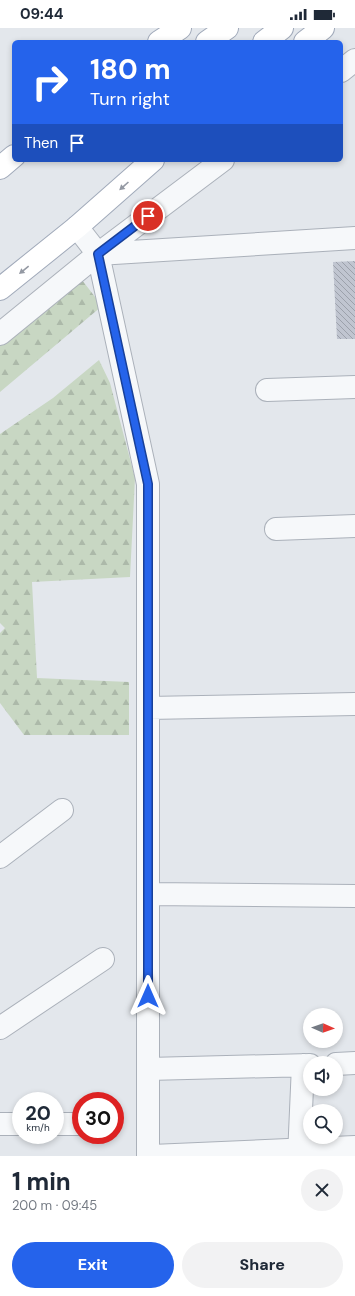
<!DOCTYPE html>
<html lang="en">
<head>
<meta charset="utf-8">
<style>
  body { margin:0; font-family:"DM Sans",sans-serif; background:#f2f2f3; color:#1f2937; height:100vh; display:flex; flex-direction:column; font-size:15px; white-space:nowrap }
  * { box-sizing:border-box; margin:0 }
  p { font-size:13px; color:#747a83 }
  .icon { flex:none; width:22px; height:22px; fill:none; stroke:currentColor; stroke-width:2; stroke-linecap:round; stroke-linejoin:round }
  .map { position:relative; height:1128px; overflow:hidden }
  .drawer { display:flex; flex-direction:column; background:#fff; flex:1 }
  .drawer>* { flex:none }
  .guide { position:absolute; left:12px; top:12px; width:331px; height:122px; border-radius:6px; box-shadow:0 2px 6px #0003; background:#2563eb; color:#fff; overflow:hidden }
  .needle { width:26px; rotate:92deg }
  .tools { position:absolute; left:303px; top:980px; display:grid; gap:8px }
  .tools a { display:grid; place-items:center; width:40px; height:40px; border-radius:50%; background:#fff; box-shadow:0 2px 6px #0003; font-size:20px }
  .speed { position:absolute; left:12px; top:1064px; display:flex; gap:8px; font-size:20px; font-weight:700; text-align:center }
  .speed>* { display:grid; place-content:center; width:52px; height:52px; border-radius:50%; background:#fff; box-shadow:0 2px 6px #0003; line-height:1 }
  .speed small { font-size:10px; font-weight:400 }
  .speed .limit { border:6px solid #d22; background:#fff; color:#111 }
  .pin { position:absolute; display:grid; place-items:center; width:34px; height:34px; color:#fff; margin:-17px; border:2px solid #fff; border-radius:50%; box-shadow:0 1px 4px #0007 }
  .me { position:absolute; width:44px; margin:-22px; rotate:0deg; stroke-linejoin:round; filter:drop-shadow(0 0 3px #0008) }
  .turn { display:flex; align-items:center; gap:14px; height:84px; padding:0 12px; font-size:18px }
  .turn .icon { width:52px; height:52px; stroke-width:2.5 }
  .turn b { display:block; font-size:28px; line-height:34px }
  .then { display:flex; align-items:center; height:38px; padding:0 12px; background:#0003; gap:8px; font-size:15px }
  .round { display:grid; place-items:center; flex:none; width:42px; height:42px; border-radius:21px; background:#f2f2f3 }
  .headline { display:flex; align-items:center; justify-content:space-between; height:68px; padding:0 12px }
  h1 { font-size:24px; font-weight:800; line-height:30px }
  .cta { display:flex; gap:8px; margin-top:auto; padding:8px 12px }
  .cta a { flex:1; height:46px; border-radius:24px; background:#2563eb; color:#fff; font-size:16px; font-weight:800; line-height:46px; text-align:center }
  .cta a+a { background:#f2f2f3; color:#1f2937 }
  .status { display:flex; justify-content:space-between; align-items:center; height:28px; padding:0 20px; background:#fff; direction:ltr }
  .status svg { height:11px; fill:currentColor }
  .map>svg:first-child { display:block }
</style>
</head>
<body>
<div class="status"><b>09:44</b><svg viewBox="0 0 49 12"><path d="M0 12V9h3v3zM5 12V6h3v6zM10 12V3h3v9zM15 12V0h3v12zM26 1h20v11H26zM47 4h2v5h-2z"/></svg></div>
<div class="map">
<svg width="355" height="1128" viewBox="0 0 355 1128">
  <defs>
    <pattern id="forest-firs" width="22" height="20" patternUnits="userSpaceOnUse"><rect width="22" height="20" fill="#c8d7c3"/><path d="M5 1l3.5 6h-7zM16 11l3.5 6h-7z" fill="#acb9a9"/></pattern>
    <pattern id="building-back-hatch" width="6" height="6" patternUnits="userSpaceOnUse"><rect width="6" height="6" fill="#c0c5d0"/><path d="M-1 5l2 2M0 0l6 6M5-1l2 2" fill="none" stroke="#9ca1ab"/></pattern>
  </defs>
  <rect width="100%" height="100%" fill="#e3e7ec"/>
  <path fill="url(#forest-firs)" d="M 82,252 L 102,278 L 0,364 L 0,317 Z
    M 99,332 L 110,355 L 135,450 L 130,549 L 32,554 L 37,650 L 129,654 L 129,707 L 24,707 L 0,675 L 0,605 L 5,600 L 0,595 L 0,406 L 53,370 Z"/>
  <path fill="url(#building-back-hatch)" d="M 355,233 L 355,311 L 337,311 L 333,234 Z"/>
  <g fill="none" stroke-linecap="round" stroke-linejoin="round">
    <g stroke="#abb1ba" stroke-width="24">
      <path id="minor" d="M 341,43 L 355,32
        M 77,199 L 98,226 L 355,210
        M 98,226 L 148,456 L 148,1128
        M 0,306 L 98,226 L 223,132
        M 267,362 L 355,359
        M 276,501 L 355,498
        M 148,680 L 355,676
        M 0,829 L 62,782
        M 148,866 L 355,868
        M 0,1000 L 103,931
        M 336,1036 L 355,1035
        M 148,1041 L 310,1037
        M 0,1096 L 21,1096
        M 55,1096 L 81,1096
        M 152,1128 L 355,1119
        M 299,1128 L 303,1037"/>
    </g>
    <g stroke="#a1aaba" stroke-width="24">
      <path id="major" d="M 159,14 L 180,0
        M 207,14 L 227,0
        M 264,14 L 282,0
        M 305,14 L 323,0
        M 0,140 L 14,128
        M 0,261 L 77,199 L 153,132"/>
    </g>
    <use href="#minor" stroke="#f6f8fa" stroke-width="22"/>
    <use href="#major" stroke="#fff" stroke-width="22"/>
  </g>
  <defs><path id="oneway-solid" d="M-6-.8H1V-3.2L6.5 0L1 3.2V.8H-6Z"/></defs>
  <g fill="#9499a3">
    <use href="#oneway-solid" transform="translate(124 158) rotate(138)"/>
    <use href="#oneway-solid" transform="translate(24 242) rotate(141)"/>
  </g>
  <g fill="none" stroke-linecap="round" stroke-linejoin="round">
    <g stroke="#184099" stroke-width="10">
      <path id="route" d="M 148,188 L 98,226 L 148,456 L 148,968"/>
    </g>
    <use href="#route" stroke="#2563eb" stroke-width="7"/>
  </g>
</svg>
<div class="tools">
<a><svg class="needle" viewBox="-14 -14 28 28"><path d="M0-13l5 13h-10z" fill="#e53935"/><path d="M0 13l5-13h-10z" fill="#747a83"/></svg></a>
<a><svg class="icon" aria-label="sound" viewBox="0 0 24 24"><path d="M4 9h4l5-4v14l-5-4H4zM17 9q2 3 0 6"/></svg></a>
<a><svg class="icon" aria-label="search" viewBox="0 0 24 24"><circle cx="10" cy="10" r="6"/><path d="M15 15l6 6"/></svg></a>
</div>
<div class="speed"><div>20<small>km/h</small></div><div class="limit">30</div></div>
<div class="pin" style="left:148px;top:188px;background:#d93025"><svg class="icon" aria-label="arrive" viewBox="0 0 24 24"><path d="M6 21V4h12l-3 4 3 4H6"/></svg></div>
<svg class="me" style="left:148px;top:968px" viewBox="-20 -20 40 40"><path d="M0-17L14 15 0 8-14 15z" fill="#2563eb" stroke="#fff" stroke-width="4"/></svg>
<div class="guide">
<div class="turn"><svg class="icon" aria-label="right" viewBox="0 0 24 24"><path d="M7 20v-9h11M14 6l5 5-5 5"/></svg><div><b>180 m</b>Turn right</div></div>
<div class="then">Then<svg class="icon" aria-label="arrive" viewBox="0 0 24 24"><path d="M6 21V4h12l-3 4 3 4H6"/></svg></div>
</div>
</div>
<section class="drawer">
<div class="headline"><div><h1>1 min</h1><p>200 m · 09:45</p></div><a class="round"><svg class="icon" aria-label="close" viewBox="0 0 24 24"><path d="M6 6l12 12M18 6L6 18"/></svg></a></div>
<div class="cta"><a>Exit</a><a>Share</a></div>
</section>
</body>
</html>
